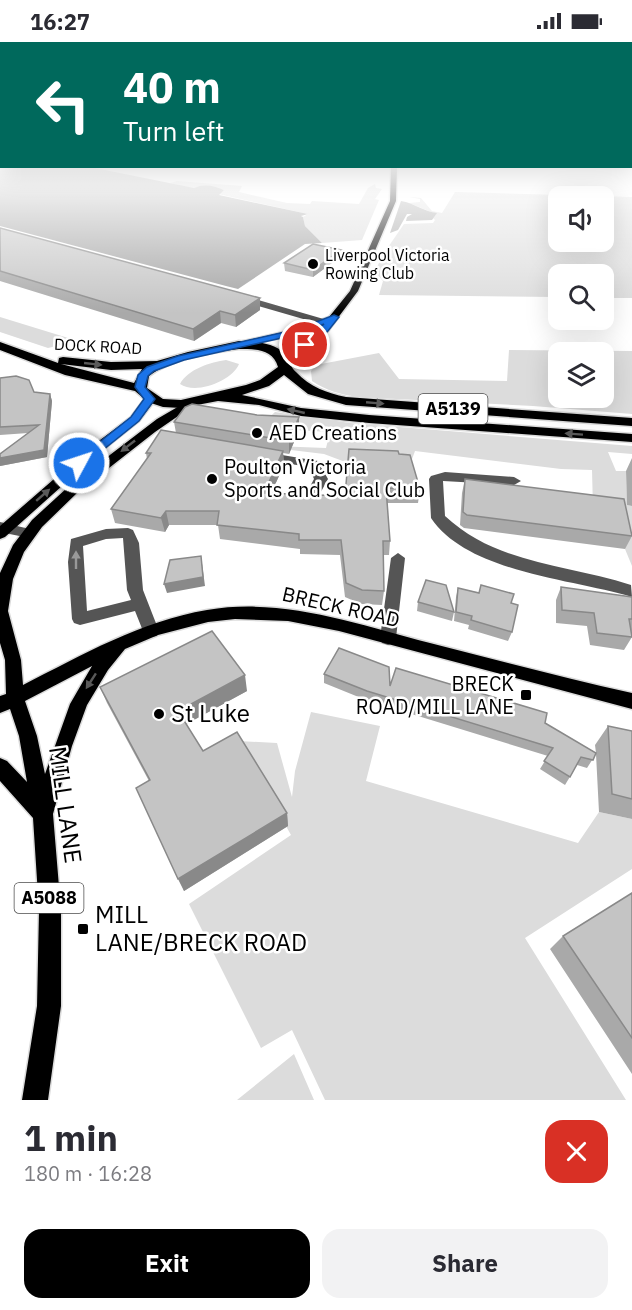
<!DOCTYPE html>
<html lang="en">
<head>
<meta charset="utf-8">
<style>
  body { margin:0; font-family:"IBM Plex Sans",sans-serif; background:#f2f2f3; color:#2b2b33; height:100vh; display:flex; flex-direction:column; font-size:22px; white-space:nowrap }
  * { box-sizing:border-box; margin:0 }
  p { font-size:20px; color:#7c7c81 }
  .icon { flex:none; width:33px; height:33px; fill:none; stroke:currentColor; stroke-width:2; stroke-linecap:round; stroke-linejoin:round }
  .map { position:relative; height:1058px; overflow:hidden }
  .details { display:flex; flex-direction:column; background:#fff; flex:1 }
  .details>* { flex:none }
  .guide { position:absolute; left:0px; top:0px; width:633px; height:126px; box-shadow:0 6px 24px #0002; background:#00695c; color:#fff; overflow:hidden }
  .controls { position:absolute; left:548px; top:144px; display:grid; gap:12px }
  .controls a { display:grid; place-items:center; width:66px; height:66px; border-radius:12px; background:#fff; box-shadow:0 6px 24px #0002; font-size:30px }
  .pin { position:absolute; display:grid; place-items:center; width:51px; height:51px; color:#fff; margin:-26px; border:3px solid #fff; border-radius:50%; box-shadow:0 2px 6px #0007 }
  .me { position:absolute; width:66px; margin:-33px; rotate:50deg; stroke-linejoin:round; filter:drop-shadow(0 0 4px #0008) }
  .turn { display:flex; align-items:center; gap:21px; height:126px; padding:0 24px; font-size:27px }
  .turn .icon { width:78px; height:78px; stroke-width:2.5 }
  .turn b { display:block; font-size:42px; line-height:51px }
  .round { display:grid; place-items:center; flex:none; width:63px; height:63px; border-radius:18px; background:#f2f2f3 }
  .head { display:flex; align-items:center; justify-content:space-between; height:102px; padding:0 24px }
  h1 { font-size:36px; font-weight:700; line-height:45px }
  .action { display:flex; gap:12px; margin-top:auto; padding:12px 24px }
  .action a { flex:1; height:69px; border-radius:18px; background:#000; color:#fff; font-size:24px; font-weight:700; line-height:69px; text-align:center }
  .action a+a { background:#f2f2f3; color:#2b2b33 }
  .status { display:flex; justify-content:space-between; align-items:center; height:42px; padding:0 30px; background:#fff; direction:ltr }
  .status svg { height:16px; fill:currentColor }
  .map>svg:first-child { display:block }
</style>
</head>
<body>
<div class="status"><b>16:27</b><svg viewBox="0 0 49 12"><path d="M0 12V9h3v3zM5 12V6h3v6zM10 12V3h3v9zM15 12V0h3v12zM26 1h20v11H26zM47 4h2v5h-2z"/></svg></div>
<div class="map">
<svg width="632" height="1058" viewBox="0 0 632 1058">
  <rect width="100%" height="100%" fill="#fff"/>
  <path fill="#dcdcdc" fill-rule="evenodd" d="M 177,139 L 242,144 L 239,150 L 287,161 L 310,162 L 312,159 L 359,162 L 368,146 L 375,142 L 376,146 L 382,147 L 375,157 L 379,158 L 362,198 L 322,201 L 305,184 L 303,175 L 308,172 L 218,152 L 224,148 C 212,144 206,144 195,146 C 188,147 177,143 170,141 Z
    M 455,150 L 632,155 L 632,256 L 603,256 L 603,232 L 558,232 L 558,255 L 379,253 L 383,239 L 375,230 L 382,214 L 404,182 L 433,181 L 435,178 L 433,176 L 436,172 L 409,161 L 420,160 L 420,157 L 409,155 L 421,156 L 432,169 L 442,171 ZM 558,154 L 603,154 L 603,200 L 558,200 Z
    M 0,275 L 78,299 L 48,306 L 0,290 Z
    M 509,308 L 632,309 L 632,372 L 533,364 L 357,355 C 340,352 327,349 312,339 L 311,329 L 316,323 L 379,311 L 399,337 L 507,339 ZM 603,310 L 603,356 L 558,356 L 558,310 Z
    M 226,318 L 239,322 C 232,339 196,353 180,342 C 188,327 211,320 226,318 Z
    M 275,370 L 350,381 L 632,404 L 632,412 L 608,410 L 616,429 L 626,429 L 627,463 L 632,464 L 632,524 L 625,507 L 593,467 L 592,428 L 561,427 L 415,409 L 408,428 L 348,421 L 324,412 L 249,403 L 326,406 L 330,390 L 258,386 Z
    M 311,670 L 380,684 L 366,739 L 578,801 L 599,770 L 632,777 L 632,827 L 525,896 L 626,1058 L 325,1058 L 292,988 L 261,1006 L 189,862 L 291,793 L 238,699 L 277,701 L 292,755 L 295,729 Z
    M 294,1012 L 314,1058 L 237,1058 Z"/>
  <path fill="#a3a3a3" d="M 0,123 L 90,125 L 194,146 C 205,141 214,144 224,148 L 219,153 L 308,172 L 301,174 L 303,175 L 305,184 L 322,201 L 305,202 L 238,247 L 226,244 L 0,184 Z
    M 401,159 C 414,161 425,170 437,171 L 432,178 L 406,179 L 407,175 L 412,172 L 407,172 L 398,188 L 390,191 Z"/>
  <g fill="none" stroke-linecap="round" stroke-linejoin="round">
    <g stroke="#dbdbdb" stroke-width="3">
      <path id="major" d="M 391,124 L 397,124 L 396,159 L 358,249 L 328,289 L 284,323 L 280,322 L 280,318 L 322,284 L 300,292 L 235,305 L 235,301 L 297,287 L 329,275 L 350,249 L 390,159 Z
        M 150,354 L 156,357 L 139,379 L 100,410 L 5,495 L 0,497 L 0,484 L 92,404 L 131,375 L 146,355 Z
        M 193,356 L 197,357 L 197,361 L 155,390 L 77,451 L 42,485 L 24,510 L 13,537 L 8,569 L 21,618 L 23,643 C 82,613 141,579 207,568 C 283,555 357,582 430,601 C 497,618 564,636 632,651 L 632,667 L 339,589 L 288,579 L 235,577 L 208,580 L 158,593 L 125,607 L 108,628 L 87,663 L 72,704 L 53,772 L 61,869 L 61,964 L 48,1058 L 22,1058 L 37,964 L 39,869 L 33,776 L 0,739 L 0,716 L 7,719 L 27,740 L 19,694 L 10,667 L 0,671 L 0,654 L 6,652 L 5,618 L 0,601 L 0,531 L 13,503 L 32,478 L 68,445 L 157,377 ZM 92,624 L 70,662 L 45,732 L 37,694 L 25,659 Z"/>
    </g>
    <g stroke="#dbdbdb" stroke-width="3">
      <path id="highway" d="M 239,299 C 253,300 273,300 284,311 C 289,317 290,325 296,330 C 310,345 327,351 346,355 L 632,376 L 632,384 L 346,363 L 308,352 L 284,333 L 269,344 L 242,353 L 301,366 L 369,373 L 632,392 L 632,400 L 369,381 L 301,374 L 259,363 L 218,359 L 181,366 L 163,365 L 148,360 L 135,349 L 65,333 L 0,308 L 0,300 L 58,321 L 59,316 L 63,315 L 111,320 L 157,319 L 188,310 ZM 239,307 C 255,307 273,307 278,325 L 260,338 L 246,343 L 181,358 L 163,357 L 147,346 L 149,334 C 173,316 210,311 239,307 ZM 61,322 L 111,328 L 142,327 L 134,341 Z"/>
    </g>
    <path fill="#555" fill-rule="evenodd" d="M 241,253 L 327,278 L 329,280 L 324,283 L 238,258 L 236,256 Z
      M 264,410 L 318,419 L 328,437 L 317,457 L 312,458 L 305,454 L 314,437 L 309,425 L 260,417 L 258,414 Z
      M 445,430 L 514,435 L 521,439 L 514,443 L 443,439 L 445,474 C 498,523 566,522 631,543 L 632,555 C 573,537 468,531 431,476 L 429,437 L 431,434 Z
      M 0,480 L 34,488 L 36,491 L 29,496 L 0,490 Z
      M 128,486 L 133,488 L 139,501 L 143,548 L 159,589 L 157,594 L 151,595 L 145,594 L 135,569 L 80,583 L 74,581 L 72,577 L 68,520 L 71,497 L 106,487 ZM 123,496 L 127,548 L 131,558 L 87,569 L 83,504 L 106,497 Z
      M 398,511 L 405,516 L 396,596 L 394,601 L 388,603 L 382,601 L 380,596 L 391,516 Z"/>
    <use href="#major" fill="#000" fill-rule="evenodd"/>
    <use href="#highway" fill="#000" fill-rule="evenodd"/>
  </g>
  <path fill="#a9a9a9" d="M 0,186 L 260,268 L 236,285 L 221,281 L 194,299 L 0,239 Z
    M 340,215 L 313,235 L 285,229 L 284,221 Z
    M 0,336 L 34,350 L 50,352 L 52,359 L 47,415 L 0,424 L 0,412 L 28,391 L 0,393 Z
    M 257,373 L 299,375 L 299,388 L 289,412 L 283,411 L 284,423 L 271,451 L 345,454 L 399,412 L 420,447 L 418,461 L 387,461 L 390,499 L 389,513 L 383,513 L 384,549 L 382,563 L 361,562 L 345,555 L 340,513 L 300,512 L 300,507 L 220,497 L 218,483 L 169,483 L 165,490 L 115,481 L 111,467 L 147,417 L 146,411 L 176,391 L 174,380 Z
    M 632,416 L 632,464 L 627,463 L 626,429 Z
    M 465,437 L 632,494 L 625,507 L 464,486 L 460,483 L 462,451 Z
    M 561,545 L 632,555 L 632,595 L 624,608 L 590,603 L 587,584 L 556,581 L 556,558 Z
    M 458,546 L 511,561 L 512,590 L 508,599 L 468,587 L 469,583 L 454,579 L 456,555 Z
    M 418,560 L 454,570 L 452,579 L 417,569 Z
    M 324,632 L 390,644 L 545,681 L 596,711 L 595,703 L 608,684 L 632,689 L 632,777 L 599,770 L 596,712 L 587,726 L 577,723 L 565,743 L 540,727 L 548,714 L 366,658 L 324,641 Z
    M 100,645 L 247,649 L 186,682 L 203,709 L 287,771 L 288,784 L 184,849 L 149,739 L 107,661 Z
    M 632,851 L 632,1032 L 550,907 L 563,894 Z"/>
  <path fill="#898989" d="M 341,208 L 340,215 L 313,235 L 313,228 Z
    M 260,256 L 260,268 L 236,285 L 235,273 Z
    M 220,269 L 221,281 L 194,299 L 193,287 Z
    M 50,352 L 52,359 L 47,415 L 0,424 L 0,416 L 44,408 Z
    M 299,375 L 299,388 L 289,412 L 289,399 Z
    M 283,409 L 284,423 L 265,465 L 264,451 Z
    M 166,469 L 169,483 L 165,490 L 161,476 Z
    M 201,514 L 205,544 L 167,551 L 164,542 Z
    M 245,633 L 247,649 L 183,684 L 178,669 Z
    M 287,771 L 288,784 L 184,849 L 178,837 Z"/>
  <path fill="#c4c4c4" stroke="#898989" stroke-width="1.5" d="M 0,186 L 260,256 L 235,273 L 220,269 L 193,287 L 0,229 Z
    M 313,202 L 341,208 L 313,228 L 284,221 Z
    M 16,334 L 29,338 L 34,350 L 50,352 L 44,408 L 0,416 L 0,412 L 39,383 L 0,385 L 0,336 Z
    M 192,362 L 257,373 L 299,375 L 289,399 L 174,380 L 185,365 Z
    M 161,388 L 283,409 L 264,451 L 345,454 L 349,407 L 398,409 L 399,412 L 410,413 L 420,447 L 386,446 L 390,499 L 383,499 L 384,549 L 362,548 L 346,541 L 341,498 L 299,498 L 299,492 L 217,483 L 219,469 L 166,469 L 161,476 L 111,467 L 151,411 L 146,411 Z
    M 465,437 L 624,457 L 632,494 L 467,473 L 463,470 Z
    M 201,514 L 203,535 L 164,542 L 170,518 Z
    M 426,538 L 446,543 L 454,570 L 418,560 Z
    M 481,543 L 514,552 L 511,561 L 518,563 L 512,590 L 471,578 L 472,574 L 456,570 L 458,546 L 479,551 Z
    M 561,545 L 632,555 L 632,577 L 629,577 L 632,595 L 597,591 L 594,571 L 562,568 Z
    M 212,589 L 245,633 L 178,669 L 203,709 L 237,690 L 287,771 L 178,837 L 136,746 L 150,738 L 100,645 Z
    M 339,606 L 389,625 L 390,644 L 396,626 L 547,671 L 545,681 L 596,711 L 593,718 L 581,715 L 570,735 L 544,719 L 553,706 L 367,649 L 324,632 Z
    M 608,684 L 632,689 L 632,757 L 612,752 Z
    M 632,851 L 632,996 L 563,894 Z"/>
  <defs><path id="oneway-solid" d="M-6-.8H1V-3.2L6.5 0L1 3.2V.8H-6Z" transform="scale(1.5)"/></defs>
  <g fill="#595959">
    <use href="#oneway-solid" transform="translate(93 322) rotate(6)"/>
    <use href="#oneway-solid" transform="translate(375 361) rotate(5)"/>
    <use href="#oneway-solid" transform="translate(296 369) rotate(-167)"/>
    <use href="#oneway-solid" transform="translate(574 392) rotate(-176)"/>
    <use href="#oneway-solid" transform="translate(128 404) rotate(142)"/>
    <use href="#oneway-solid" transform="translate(43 453) rotate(-41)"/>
    <use href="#oneway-solid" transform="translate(91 639) rotate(123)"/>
  </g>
  <use fill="#999" href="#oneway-solid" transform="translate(76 518) rotate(-90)"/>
  <linearGradient id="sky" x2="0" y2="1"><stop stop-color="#8cadcc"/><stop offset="0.45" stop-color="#fff"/><stop offset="1" stop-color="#fff" stop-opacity="0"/></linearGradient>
  <rect width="632" height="271" fill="url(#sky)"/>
  <path fill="#1a73e8" stroke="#114b97" stroke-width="1.5" d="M 334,273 L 339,275 L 328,289 L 309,305 L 301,303 L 324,282 L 304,291 L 184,318 L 154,329 L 148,334 L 145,345 L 155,357 L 139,379 L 83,424 L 75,424 L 73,421 L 131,375 L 144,357 L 135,345 L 138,333 L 147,325 L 178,314 L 298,287 Z"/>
  <g fill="#000" stroke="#fff" stroke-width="2">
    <circle cx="313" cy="222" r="6"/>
    <circle cx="257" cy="391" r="6"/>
    <circle cx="212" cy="437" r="6"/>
    <rect x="520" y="647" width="12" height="12" rx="3"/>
    <circle cx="159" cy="672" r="6"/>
    <rect x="77" y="881" width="12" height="12" rx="3"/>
  </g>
  <g text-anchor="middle" stroke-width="5" stroke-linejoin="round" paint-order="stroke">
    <g font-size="16" fill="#000" stroke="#fff" text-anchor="start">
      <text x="325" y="219">Liverpool Victoria<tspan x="325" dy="18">Rowing Club</tspan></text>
    </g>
    <g font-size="16" fill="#000" stroke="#fff">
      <text transform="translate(98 304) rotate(3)" y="6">DOCK ROAD</text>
    </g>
    <g fill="#fff" stroke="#4c4c4c" stroke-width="1.5">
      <rect x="418.5" y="352" width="69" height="30" rx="4.5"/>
      <rect x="14.5" y="841" width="69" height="30" rx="4.5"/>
    </g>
    <g font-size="18" font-weight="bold" fill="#000">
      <text x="453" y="373">A5139</text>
      <text x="49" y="862">A5088</text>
    </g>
    <g font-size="20" fill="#000" stroke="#fff" text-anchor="start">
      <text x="269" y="398">AED Creations</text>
      <text x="224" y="432">Poulton Victoria<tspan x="224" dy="23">Sports and Social Club</tspan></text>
      <text x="514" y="649" text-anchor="end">BRECK<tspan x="514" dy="23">ROAD/MILL LANE</tspan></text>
    </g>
    <g font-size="20" fill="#000" stroke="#fff">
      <text transform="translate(341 565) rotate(13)" y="7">BRECK ROAD</text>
    </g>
    <g font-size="24" fill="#000" stroke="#fff" text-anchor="start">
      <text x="171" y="680">St Luke</text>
      <text x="95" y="881">MILL<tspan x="95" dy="28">LANE/BRECK ROAD</tspan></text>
    </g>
    <g font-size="24" fill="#000" stroke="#fff">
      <text transform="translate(65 763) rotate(82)" y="8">MILL LANE</text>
    </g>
  </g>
</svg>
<div class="controls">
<a><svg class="icon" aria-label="sound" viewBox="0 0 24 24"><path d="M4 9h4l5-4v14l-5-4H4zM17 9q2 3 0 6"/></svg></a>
<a><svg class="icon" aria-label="search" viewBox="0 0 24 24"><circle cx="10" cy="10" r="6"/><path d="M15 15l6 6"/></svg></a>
<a><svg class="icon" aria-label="layers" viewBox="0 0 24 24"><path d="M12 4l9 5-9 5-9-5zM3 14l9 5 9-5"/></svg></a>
</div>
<div class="pin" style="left:305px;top:303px;background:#d93025"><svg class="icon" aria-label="arrive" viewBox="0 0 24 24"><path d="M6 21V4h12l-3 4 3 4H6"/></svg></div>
<svg class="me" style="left:79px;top:421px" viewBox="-20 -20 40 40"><circle r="17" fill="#1a73e8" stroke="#fff" stroke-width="3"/><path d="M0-11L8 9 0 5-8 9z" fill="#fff"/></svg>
<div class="guide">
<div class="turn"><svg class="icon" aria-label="left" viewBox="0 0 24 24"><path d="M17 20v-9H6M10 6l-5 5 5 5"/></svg><div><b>40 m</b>Turn left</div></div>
</div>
</div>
<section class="details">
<div class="head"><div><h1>1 min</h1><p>180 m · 16:28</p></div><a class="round" style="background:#d93025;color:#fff"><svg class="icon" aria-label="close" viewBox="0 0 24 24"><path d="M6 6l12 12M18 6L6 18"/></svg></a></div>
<div class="action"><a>Exit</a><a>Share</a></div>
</section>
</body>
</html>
